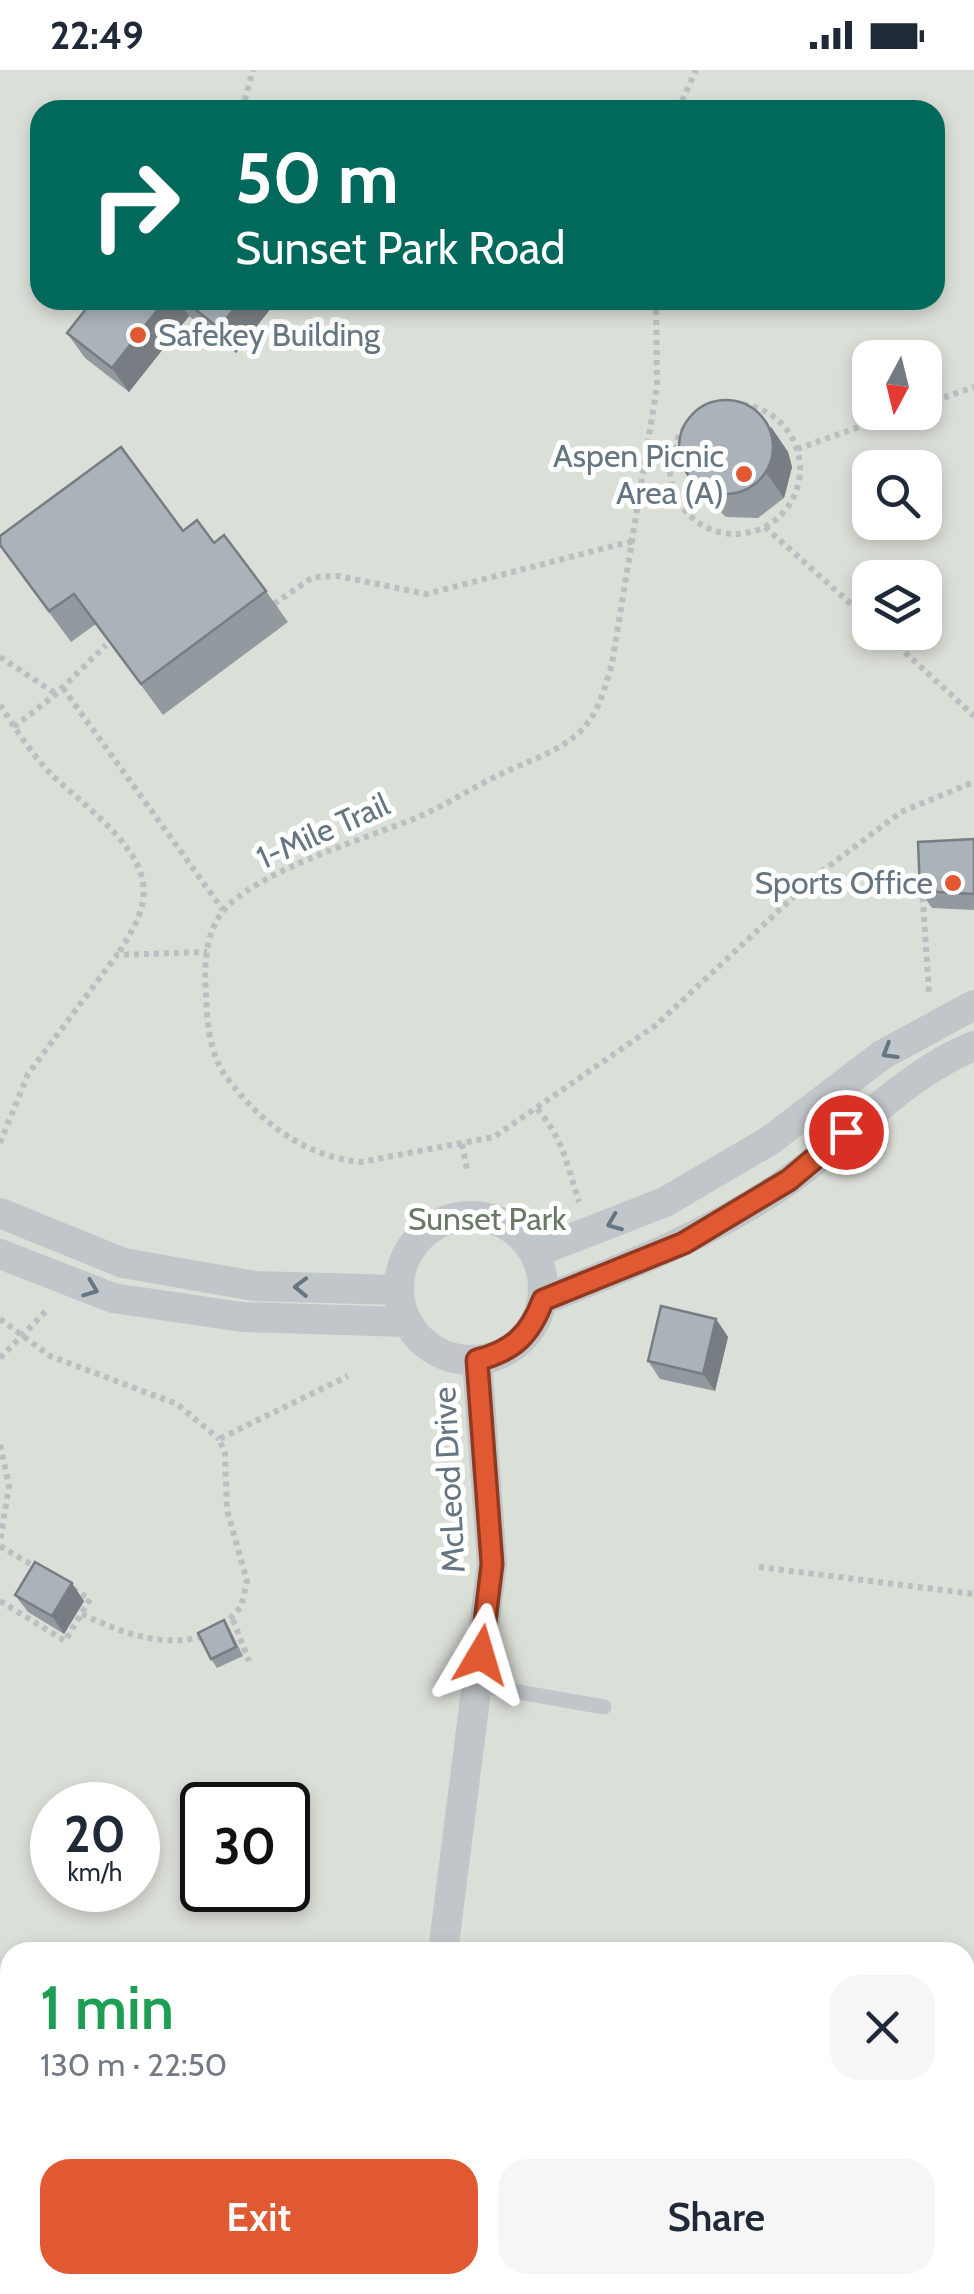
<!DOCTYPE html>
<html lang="en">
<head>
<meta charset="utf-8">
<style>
  body { margin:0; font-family:Cabin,sans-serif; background:#f6f6f7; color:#1f2937; height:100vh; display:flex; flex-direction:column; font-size:38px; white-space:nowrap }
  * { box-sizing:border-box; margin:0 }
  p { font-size:32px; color:#747a83 }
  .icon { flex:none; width:55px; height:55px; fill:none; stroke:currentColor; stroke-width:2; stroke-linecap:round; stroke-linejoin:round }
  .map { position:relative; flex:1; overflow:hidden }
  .panel { position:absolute; left:0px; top:1872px; width:975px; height:352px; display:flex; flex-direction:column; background:#fff; border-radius:30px 30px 0 0; box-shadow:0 5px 15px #0003 }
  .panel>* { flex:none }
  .top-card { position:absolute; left:30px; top:30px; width:915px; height:210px; border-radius:30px; box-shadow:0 5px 15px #0003; background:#00695c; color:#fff; overflow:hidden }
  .needle { width:65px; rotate:187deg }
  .controls { position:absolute; left:852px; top:270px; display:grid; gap:20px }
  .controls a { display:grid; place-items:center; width:90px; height:90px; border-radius:20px; background:#fff; box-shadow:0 5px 15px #0003; font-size:50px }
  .speed { position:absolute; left:30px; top:1712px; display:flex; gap:20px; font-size:50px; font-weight:700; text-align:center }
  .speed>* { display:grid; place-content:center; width:130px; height:130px; border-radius:50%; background:#fff; box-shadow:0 5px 15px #0003; line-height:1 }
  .speed small { font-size:25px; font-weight:400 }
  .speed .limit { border:5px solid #111; border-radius:15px; background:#fff; color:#111 }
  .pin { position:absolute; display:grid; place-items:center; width:85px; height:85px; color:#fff; margin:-42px; border:5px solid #fff; border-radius:50%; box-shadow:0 2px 10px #0007 }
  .me { position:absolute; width:110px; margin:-55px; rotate:7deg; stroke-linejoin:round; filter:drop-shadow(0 0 8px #0008) }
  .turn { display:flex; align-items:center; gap:35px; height:210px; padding:0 40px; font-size:45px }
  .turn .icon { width:130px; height:130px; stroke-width:2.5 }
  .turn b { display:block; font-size:70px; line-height:85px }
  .round { display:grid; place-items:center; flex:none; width:105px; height:105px; border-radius:30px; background:#f6f6f7 }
  .summary { display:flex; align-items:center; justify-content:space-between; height:170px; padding:0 40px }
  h1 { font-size:60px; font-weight:600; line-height:75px; color:#1e9e55 }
  .action { display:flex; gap:20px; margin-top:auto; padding:20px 40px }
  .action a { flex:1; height:115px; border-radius:30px; background:#e05932; color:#fff; font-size:40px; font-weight:600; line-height:115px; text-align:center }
  .action a+a { background:#f6f6f7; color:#1f2937 }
  .status { display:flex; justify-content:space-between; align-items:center; height:70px; padding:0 50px; background:#fff; direction:ltr }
  .status svg { height:28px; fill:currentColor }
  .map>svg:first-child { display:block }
</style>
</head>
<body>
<div class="status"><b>22:49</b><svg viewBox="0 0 49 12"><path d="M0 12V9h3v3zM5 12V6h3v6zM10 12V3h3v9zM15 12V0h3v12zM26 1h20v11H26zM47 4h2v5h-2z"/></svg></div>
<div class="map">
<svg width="974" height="2224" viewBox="0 0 974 2224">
  <rect width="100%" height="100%" fill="#fafaf8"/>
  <path fill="#dadfd7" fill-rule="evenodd" d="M 0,0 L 974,0 L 974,2224 L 0,2224 ZM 40,40 L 935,40 L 935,230 L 40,230 ZM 870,288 L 925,288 L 925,342 L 870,342 ZM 870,398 L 925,398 L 925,452 L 870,452 ZM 870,508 L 925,508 L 925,562 L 870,562 ZM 52,1735 L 138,1735 L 138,1820 L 52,1820 ZM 202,1735 L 288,1735 L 288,1820 L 202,1820 ZM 10,1882 L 965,1882 L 965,2215 L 10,2215 Z"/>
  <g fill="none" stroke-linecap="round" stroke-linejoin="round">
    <path stroke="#bbbfc2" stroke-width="6" stroke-dasharray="5 5" stroke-linecap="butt" d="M 242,40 L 253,0
      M 678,40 L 696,0
      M 656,230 L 657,317 L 612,594 C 606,613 601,634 590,650 C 570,679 529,690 499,705 C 472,718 446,735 418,747 C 370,767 250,803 221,844 C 205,866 204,898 206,924 C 207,950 209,983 225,1005 C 257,1050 304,1087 361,1092 L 494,1067 L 656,955 L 817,805 L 901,742 L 974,712
      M 925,334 L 974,317
      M670 399a65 65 0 1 1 130 0a65 65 0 1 1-130 0Z
      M 797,379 L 901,342
      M 646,390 L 671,392
      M 765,457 L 870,551
      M 274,534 L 313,507 L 338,506 L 426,524 L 633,471
      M 883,562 L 974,646
      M 0,587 L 56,624
      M 63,618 L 223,840
      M 0,635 C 15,658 31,683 50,703 C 79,732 137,771 143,813 C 147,840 131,862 118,884
      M 14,657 L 56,624 L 106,575
      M 922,817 L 929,923
      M 537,1039 C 562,1066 568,1097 579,1132
      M 0,1073 L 28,1004 L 117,885 L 207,882
      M 462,1074 L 467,1100
      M 0,1249 L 50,1286 L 177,1334 L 219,1369
      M 0,1288 L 48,1239
      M 0,1375 L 9,1415 L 0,1472
      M 0,1476 L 37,1498
      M 759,1497 L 974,1524
      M 0,1531 L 65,1571 L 90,1529 L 73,1519
      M 82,1544 C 122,1563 163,1579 208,1565
      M 233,1550 L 249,1591
      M 223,1556 L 241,1537 L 247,1511 L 227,1440 L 225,1383 L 219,1369 L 348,1306"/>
    <path stroke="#c1c6ca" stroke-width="15" d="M 478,1615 L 604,1637"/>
    <path stroke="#c1c6ca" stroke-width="30" d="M 0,1143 L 123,1193 L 254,1216 L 398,1220
      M399 1218a72 72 0 1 1 144 0a72 72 0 1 1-144 0Z
      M 534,1183 L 665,1132 L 769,1071 L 882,985 L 974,935
      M 0,1184 L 113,1228 L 242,1247 L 407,1252
      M 543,1230 C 628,1196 714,1163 789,1110 C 851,1066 903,1005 974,976
      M 443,1882 L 492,1494 L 477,1291
      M 394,2224 L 396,2215"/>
  </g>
  <path fill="#929a9f" d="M 93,230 L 266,230 L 271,238 L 236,283 L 189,246 L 129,322 L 85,288 L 67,263 Z
    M 771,357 L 788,382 L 792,397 L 784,428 L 758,448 L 726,447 L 702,425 L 684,400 Z
    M 183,461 L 214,473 L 266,521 L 288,552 L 163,645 L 96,554 L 71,572 L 0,476 Z
    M 974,769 L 974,840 L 932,838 L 920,821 Z
    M 716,1249 L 728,1267 L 715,1321 L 660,1309 L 648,1291 Z
    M 15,1525 L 84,1531 L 64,1564 L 28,1542 Z
    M 224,1550 L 230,1559 L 243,1586 L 217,1598 L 211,1589 Z"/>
  <path fill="#777d82" d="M 165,230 L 178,230 L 189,246 L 129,322 L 112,298 Z
    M 241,230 L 266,230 L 271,238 L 236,283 L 219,258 Z
    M 771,357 L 788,382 L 792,397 L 784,428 L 767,404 Z
    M 716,1249 L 728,1267 L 715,1321 L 703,1304 Z
    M 72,1513 L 84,1531 L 64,1564 L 52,1546 Z"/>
  <path fill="#aab3b9" stroke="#777d82" stroke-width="2.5" d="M 93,230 L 165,230 L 112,298 L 67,263 Z
    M 183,230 L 241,230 L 219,258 Z
    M679 377a47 47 0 1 1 94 0a47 47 0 1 1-94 0Z
    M 121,377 L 183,461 L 197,450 L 214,473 L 224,465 L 266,521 L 141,614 L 74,524 L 49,541 L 0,475 L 0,466 Z
    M 974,769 L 974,824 L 920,821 L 918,772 Z
    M 661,1236 L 716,1249 L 703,1304 L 648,1291 Z
    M 35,1492 L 72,1513 L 52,1546 L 15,1525 Z
    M 224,1550 L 236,1577 L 211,1589 L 198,1563 Z"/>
  <defs><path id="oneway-chevron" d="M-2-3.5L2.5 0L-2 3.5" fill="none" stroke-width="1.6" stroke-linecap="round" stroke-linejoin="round" transform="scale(2.5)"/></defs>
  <g stroke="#657682">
    <use href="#oneway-chevron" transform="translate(889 982) rotate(149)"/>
    <use href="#oneway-chevron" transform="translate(614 1153) rotate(158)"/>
    <use href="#oneway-chevron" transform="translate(301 1217) rotate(-179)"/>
    <use href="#oneway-chevron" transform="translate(91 1219) rotate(21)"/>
  </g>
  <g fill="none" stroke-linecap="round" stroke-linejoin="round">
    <g stroke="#923a20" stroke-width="25">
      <path id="route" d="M 481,1585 L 492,1494 L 477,1290 C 513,1281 530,1265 543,1230 L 684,1173 L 789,1110 L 846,1062"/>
    </g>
    <use href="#route" stroke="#e05932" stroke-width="18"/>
  </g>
  <g fill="#e05932" stroke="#fff" stroke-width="4">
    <circle cx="138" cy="265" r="10"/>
    <circle cx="744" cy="404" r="10"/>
    <circle cx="953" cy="813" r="10"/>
  </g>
  <g text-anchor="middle" stroke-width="10" stroke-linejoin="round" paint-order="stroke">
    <g font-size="32" fill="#657682" stroke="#fff" text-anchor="end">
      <text x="158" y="276" text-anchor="start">Safekey Building</text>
      <text x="724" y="397">Aspen Picnic<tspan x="724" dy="37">Area (A)</tspan></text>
      <text x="933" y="824">Sports Office</text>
    </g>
    <g font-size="32" fill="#657682" stroke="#fff">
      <text transform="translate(323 761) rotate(-24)" y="11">1-Mile Trail</text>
      <text transform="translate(449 1410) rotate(-93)" y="11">McLeod Drive</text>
    </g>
    <g font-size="32" fill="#687a64" stroke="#fff">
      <text x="487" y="1160">Sunset Park</text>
    </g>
  </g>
</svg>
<div class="controls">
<a><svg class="needle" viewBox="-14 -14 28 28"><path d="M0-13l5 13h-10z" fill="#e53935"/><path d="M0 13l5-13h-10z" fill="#747a83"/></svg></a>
<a><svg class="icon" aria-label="search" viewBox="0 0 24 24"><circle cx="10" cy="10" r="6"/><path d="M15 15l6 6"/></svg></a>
<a><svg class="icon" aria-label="layers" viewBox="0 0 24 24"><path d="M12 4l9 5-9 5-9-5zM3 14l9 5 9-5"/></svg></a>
</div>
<div class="speed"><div>20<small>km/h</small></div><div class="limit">30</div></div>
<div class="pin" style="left:846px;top:1062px;background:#d93025"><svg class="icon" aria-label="arrive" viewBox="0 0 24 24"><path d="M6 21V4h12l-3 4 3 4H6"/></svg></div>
<svg class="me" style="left:481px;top:1585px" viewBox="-20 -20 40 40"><path d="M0-17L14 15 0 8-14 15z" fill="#e05932" stroke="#fff" stroke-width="4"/></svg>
<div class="top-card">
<div class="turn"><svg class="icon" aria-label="right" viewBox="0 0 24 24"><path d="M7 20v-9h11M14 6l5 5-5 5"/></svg><div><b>50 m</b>Sunset Park Road</div></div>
</div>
<section class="panel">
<div class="summary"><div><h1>1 min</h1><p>130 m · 22:50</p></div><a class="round"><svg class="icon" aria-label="close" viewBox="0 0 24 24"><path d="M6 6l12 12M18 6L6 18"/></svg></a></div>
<div class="action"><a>Exit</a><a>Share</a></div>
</section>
</div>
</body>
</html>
